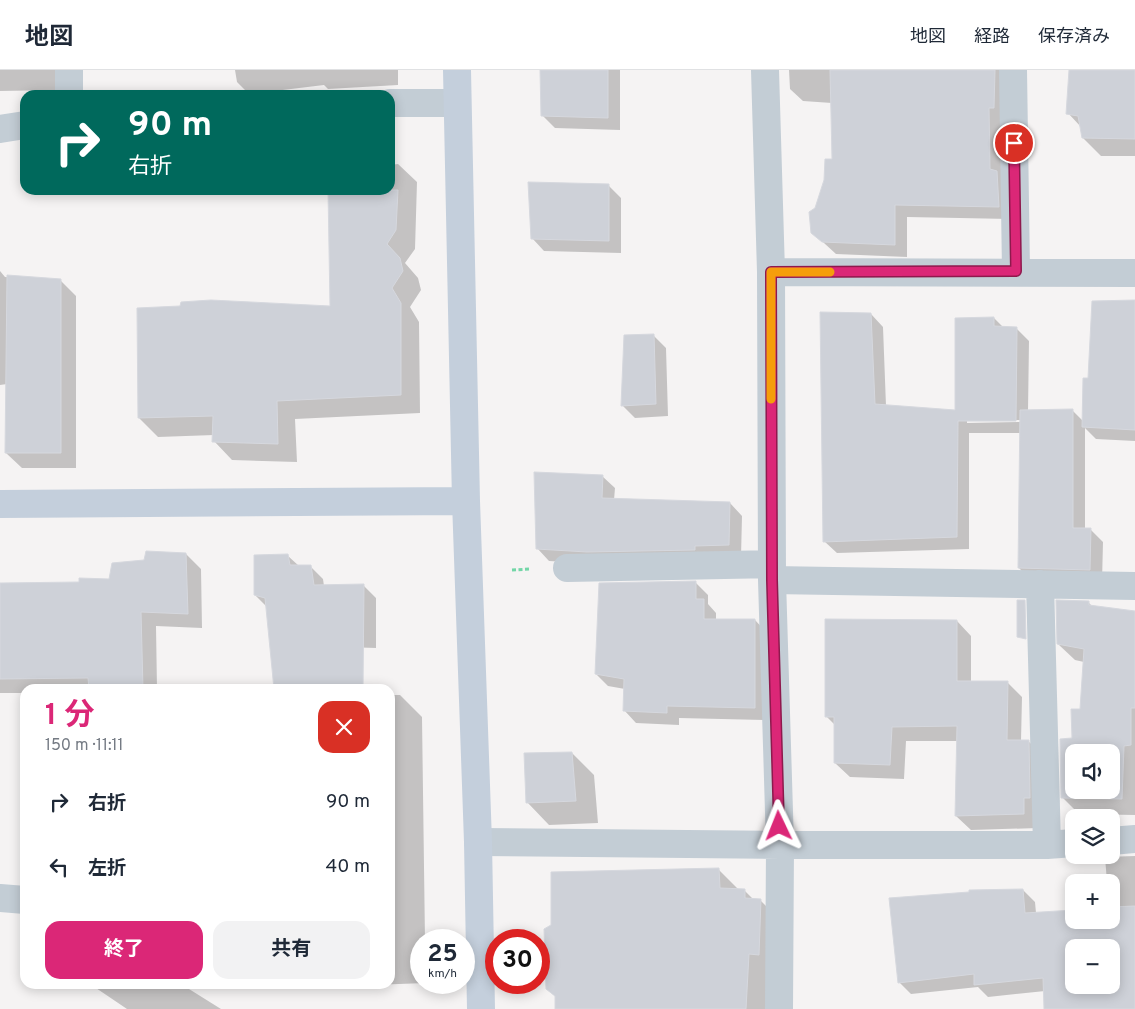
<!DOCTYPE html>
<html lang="ja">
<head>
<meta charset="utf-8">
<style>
  body { margin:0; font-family:Overpass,"Noto Sans JP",sans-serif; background:#f2f2f3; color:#1f2937; height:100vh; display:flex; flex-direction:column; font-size:19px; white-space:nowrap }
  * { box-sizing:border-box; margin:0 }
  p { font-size:16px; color:#747a83 }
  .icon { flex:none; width:28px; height:28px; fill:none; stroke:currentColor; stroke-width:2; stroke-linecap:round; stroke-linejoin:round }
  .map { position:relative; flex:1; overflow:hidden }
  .panel { position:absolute; left:20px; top:614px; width:375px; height:305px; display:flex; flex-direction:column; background:#fff; border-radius:15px; box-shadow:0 2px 12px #0003 }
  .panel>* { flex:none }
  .top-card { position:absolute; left:20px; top:20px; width:375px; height:105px; border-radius:15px; box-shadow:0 2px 12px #0003; background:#00695c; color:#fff; overflow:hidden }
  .controls { position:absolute; left:1065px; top:674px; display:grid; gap:10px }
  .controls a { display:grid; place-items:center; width:55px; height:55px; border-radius:10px; background:#fff; box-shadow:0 2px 12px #0003; font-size:25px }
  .speed { position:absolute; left:410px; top:859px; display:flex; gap:10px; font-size:25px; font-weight:700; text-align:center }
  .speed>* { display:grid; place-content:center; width:65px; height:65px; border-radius:50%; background:#fff; box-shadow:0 2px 12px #0003; line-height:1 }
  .speed small { font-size:12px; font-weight:400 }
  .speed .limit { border:8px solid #d22; background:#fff; color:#111 }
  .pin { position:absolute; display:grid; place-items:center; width:42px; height:42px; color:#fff; margin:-21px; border:2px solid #fff; border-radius:50%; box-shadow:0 1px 5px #0007 }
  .me { position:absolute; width:55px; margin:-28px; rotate:358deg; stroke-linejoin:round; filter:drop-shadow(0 0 4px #0008) }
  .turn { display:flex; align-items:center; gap:18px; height:105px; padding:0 25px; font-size:22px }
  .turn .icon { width:65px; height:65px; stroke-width:2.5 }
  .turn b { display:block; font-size:35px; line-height:42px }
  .round { display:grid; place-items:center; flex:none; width:52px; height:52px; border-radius:15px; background:#f2f2f3 }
  .headline { display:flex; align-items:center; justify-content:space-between; height:85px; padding:0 25px }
  h1 { font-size:30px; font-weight:700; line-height:38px; color:#db2777 }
  .action { display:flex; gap:10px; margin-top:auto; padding:10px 25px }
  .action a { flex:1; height:58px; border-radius:15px; background:#db2777; color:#fff; font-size:20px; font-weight:700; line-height:58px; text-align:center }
  .action a+a { background:#f2f2f3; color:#1f2937 }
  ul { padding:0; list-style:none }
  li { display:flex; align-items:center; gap:15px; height:65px; padding:0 25px }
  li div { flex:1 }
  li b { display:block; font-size:19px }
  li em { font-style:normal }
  header { display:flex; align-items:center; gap:30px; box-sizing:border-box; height:70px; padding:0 25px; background:#fff; border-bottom:1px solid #e0e1e3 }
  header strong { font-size:24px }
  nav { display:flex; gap:28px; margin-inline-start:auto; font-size:18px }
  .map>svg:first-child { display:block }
</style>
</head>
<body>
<header>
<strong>地図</strong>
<nav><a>地図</a><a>経路</a><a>保存済み</a></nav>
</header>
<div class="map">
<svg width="1135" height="939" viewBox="0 0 1135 939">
  <rect width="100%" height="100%" fill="#f5f3f3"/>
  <path fill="#0003" fill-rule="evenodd" d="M 0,0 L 59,0 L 59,20 L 0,21 Z
    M 235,0 L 398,0 L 398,15 L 328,19 L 324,15 L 249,24 L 237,12 Z
    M 541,0 L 620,0 L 620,60 L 555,58 L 543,46 Z
    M 789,0 L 1007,0 L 1011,149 L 907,147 L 907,187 L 836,184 L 812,162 L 816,139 L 833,90 L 832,33 L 803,31 L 790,19 Z
    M 1070,0 L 1135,0 L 1135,86 L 1101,86 L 1083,68 L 1081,57 L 1068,43 Z
    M 398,94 L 417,112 L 415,179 L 405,193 L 418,208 L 421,220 L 410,237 L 419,252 L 420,343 L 295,349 L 297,392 L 232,390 L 214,371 L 214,365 L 158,367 L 139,348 L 332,237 L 329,120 L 390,120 L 390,95 Z
    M 608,115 L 621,128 L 621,183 L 544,181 L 532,168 Z
    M 0,201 L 5,207 L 60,210 L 76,226 L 76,398 L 22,398 L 6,383 L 7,314 L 0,315 Z
    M 1135,231 L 1135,371 L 1096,369 L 1085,358 L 1085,459 L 1090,459 L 1103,472 L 1102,512 L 1031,510 L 1019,498 L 1021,363 L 969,363 L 969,479 L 837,483 L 824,471 L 871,244 L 883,257 L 886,336 L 956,341 L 994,248 L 1004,258 L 1016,258 L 1029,271 L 1028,341 L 1072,340 L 1083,351 L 1089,309 ZM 967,350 L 1022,350 L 1022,352 L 967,353 Z
    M 653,265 L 666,278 L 668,346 L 635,348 L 623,336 Z
    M 602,406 L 615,418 L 614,430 L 730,433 L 742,446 L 741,487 L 601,494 L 549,491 L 537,478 Z
    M 186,484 L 201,499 L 202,558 L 156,556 L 157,619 L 25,619 L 25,623 L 0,623 L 0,514 L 80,513 L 110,510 Z
    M 288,486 L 299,496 L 311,497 L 323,509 L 324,516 L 364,516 L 376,528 L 376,578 L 282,575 L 267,537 L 255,525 Z
    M 695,512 L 708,525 L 708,534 L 716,543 L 716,550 L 755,550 L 767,563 L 767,650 L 679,648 L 679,655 L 636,653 L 624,640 L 625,619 L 608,616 L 596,604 Z
    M 1088,532 L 1093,537 L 1135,542 L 1135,745 L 1079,744 L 1063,728 L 1073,669 L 1081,641 L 1084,592 L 1075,590 L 1058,574 ZM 1074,682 L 1111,682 L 1111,720 L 1074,720 Z
    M 957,551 L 971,566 L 971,612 L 1007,612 L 1022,627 L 1021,671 L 1028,671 L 1043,685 L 1038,758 L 971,760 L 956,746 L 958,671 L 906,671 L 904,709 L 850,707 L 835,693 L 835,655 L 826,646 Z
    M 390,625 L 400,625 L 422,647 L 425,870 L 421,870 L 421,912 L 426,913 L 372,915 L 371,914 L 390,914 Z
    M 572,683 L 594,705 L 598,753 L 549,755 L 527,732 Z
    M 1135,786 L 1135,939 L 1046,939 L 1045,921 L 988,927 L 978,917 L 911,924 L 899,912 L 1023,820 L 1035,832 L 1036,843 L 1074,850 L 1111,850 L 1111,812 L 1107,812 L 1105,787 ZM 1074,878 L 1111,878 L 1111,915 L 1074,915 Z
    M 718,799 L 739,820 L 744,820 L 754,830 L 760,830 L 782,852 L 769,939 L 557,939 L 557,928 L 547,919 Z
    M 90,914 L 181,914 L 221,939 L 127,939 Z"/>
  <path fill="#ced1d8" stroke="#d6d8de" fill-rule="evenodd" d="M 540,0 L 608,0 L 608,48 L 541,46 Z
    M 830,0 L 995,0 L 994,38 L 989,38 L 990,99 L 997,101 L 999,137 L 895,135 L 895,175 L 822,172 L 811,163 L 809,142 L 815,138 L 824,110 L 825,89 L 832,89 Z
    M 1069,0 L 1135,0 L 1135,69 L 1082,68 L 1078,46 L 1066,44 Z
    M 528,112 L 609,114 L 609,171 L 531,169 Z
    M 328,120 L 398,120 L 396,160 L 387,174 L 400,188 L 403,201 L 392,218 L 401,233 L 401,325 L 277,331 L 278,374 L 212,372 L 213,346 L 138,348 L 137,238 L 180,236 L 181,232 L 211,230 L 330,236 Z
    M 7,205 L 61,209 L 61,383 L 5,383 Z
    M 1135,230 L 1135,360 L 1082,357 L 1083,308 L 1088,308 L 1092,231 Z
    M 820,242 L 871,243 L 875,334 L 955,340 L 955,248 L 994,247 L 994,256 L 1017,257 L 1016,351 L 958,351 L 957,467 L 823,472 Z
    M 654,264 L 656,334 L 621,336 L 624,265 Z
    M 1073,339 L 1073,458 L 1091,458 L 1090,500 L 1018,498 L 1020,340 Z
    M 534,402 L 603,405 L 602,428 L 730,432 L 729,475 L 695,476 L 695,480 L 587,482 L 536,479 Z
    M 146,481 L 186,483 L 188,544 L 141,542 L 143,619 L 89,619 L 88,608 L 0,609 L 0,513 L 79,512 L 79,508 L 109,509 L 112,493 L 144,490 Z
    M 288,484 L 290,495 L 311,495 L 314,515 L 364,514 L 363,619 L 274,619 L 265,528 L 254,525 L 254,485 Z
    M 696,511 L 696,529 L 704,529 L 704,549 L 755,549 L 755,638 L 667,636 L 667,643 L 623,641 L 624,609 L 595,604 L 599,513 Z
    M 1017,530 L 1025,530 L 1026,569 L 1017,567 Z
    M 1056,530 L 1089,531 L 1089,535 L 1135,541 L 1135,638 L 1131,638 L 1131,675 L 1124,676 L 1122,729 L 1061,728 L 1060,669 L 1072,668 L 1071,639 L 1080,639 L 1084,579 L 1057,574 ZM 1074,682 L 1111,682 L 1111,720 L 1074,720 Z
    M 825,549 L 957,550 L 957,611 L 1008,611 L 1007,670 L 1029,670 L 1030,728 L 1024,728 L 1024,744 L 955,746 L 957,656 L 892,657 L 890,695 L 834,693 L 834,647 L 825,647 Z
    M 572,682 L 576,731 L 526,733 L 524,683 Z
    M 719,798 L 720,818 L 745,819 L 745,828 L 761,829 L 759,885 L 749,884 L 746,939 L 555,939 L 555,926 L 546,919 L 544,859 L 551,855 L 551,802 Z
    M 1023,819 L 1025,843 L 1074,840 L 1074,850 L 1111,850 L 1111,837 L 1135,836 L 1135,939 L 1044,939 L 1043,908 L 974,915 L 974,904 L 898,913 L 889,828 L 969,822 L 969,820 ZM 1074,878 L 1111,878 L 1111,915 L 1074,915 Z"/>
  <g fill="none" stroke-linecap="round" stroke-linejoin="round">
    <path stroke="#73d6a7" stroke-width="3" stroke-dasharray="4 2.5" stroke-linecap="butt" d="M 512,500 L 531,499"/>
    <path stroke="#c3cdd5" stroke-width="28" d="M 69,0 L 69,25
      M 765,0 L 771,202 L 772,510 L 780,775 L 1047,775 L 1074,773
      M 1013,0 L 1016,201
      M 390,33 L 457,33
      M 0,59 L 25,55
      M 771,202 L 1135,203
      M 567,498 L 772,494
      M 772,510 L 1135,516
      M 1040,514 L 1047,775
      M 1111,771 L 1135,769
      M 478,772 L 780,775 L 779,939
      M 0,828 L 25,830"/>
    <path stroke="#c4cfdc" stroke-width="28" d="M 457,0 L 466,431 L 478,772 L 481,939
      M 0,434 L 466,431"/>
  </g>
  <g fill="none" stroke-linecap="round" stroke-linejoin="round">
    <g stroke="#8e194d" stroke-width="12">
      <path id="route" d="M 779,756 L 772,510 L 771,202 L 1016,201 L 1014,73"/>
    </g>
    <use href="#route" stroke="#db2777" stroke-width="9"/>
    <path stroke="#f59e0b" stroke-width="9" d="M 771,329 L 771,202 L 830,202"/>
  </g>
</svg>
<div class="controls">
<a><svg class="icon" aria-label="sound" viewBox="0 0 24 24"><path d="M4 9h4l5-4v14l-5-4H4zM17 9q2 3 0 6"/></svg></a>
<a><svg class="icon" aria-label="layers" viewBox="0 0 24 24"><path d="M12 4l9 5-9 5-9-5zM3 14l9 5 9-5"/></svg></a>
<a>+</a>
<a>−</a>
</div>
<div class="speed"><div>25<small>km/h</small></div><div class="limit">30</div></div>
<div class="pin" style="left:1014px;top:73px;background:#d93025"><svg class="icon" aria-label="arrive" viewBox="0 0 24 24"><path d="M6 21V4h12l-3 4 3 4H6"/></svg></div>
<svg class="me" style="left:779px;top:756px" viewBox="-20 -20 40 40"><path d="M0-17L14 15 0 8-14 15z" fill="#db2777" stroke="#fff" stroke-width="4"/></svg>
<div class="top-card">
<div class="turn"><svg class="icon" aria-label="right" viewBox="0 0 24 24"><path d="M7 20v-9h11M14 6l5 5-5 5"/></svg><div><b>90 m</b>右折</div></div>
</div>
<section class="panel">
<div class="headline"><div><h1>1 分</h1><p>150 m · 11:11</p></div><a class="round" style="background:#d93025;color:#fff"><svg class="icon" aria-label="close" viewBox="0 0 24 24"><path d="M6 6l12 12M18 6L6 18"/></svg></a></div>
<ul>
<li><svg class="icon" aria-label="right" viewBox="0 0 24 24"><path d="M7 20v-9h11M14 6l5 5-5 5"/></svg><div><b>右折</b></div><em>90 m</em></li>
<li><svg class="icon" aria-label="left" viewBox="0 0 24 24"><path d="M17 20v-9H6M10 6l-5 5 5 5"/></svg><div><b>左折</b></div><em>40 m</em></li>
</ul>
<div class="action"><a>終了</a><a>共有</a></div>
</section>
</div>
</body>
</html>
